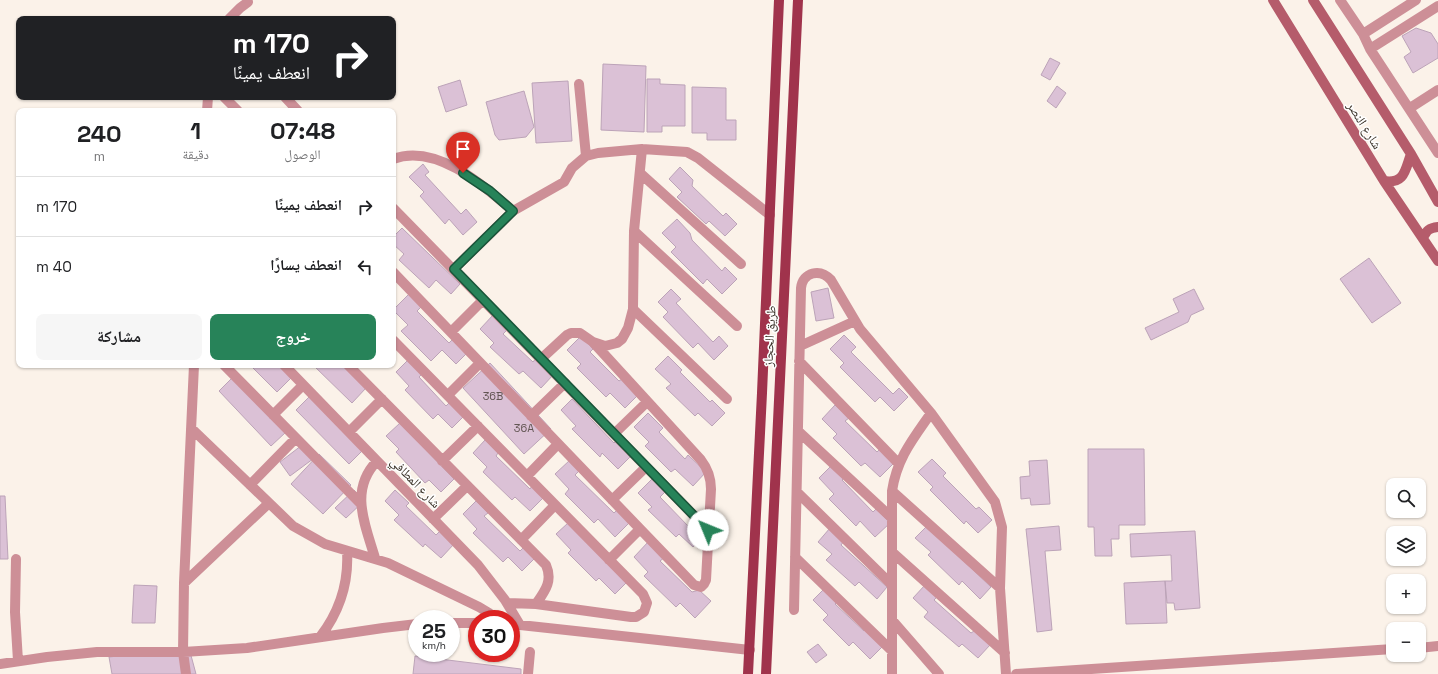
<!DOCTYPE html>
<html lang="ar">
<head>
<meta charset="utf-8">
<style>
  body { margin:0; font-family:"Space Grotesk","Noto Naskh Arabic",sans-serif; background:#f6f6f6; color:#202124; direction:rtl; height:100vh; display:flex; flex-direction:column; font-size:15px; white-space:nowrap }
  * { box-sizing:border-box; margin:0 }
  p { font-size:13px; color:#757577 }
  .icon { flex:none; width:22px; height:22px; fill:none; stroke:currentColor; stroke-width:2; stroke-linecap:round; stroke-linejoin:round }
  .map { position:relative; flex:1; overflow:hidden; direction:ltr }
  .details { position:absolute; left:16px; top:108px; width:380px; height:260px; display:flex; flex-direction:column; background:#fff; border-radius:8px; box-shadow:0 1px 3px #0004; direction:rtl }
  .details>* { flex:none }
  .hud { position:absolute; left:16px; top:16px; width:380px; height:84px; border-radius:8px; box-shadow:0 1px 3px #0004; direction:rtl; background:#202124; color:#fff; overflow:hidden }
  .buttons { position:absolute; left:1386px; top:478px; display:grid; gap:8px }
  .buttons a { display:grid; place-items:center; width:40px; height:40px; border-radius:8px; background:#fff; box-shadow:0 1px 3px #0004; font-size:20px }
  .speed { position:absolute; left:408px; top:610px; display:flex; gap:8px; font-size:20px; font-weight:700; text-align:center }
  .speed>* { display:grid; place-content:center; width:52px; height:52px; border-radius:50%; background:#fff; box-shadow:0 1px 3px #0004; line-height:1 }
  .speed small { font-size:10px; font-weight:400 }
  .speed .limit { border:6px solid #d22; background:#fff; color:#111 }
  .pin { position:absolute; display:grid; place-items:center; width:34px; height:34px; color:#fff; margin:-41px -17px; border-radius:50% 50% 50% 0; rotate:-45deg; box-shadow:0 0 4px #0007 }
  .pin .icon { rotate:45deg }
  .me { position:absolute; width:44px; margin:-22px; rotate:315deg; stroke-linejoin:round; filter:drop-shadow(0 0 3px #0008) }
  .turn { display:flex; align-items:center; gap:14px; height:84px; padding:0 20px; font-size:18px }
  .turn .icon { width:52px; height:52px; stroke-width:2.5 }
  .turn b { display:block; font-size:28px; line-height:34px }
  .eta { display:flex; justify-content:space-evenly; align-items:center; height:68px; text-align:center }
  .eta b { font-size:24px; font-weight:700; line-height:28px }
  .button { display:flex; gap:8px; margin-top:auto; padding:8px 20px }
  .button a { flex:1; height:46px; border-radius:8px; background:#278359; color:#fff; font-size:16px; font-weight:700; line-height:46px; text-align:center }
  .button a+a { background:#f6f6f6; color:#202124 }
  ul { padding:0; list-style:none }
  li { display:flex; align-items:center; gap:12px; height:60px; padding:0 20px; border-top:1px solid #e0e0e0 }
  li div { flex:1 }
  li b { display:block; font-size:15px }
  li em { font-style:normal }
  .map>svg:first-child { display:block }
</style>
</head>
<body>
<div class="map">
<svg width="1438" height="674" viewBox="0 0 1438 674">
  <rect width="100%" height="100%" fill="#fbf2e9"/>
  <path fill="#dbc1d6" stroke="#bca3b8" d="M 1416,28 L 1431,33 L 1438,44 L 1438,58 L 1413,73 L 1404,57 L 1411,52 L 1402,36 Z
    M 1050,58 L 1060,63 L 1050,80 L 1041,75 Z
    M 603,64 L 646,66 L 644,132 L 601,130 Z
    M 647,79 L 660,79 L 660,84 L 685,85 L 685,126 L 662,126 L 662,132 L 647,132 Z
    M 460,80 L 467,105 L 446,112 L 438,87 Z
    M 568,81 L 572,141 L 536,143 L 532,83 Z
    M 1057,86 L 1066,93 L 1056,108 L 1047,101 Z
    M 692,87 L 726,88 L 726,120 L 736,120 L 736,140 L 707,140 L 707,133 L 692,133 Z
    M 524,91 L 534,127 L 526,137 L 499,140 L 495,135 L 486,102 Z
    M 423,164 L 429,172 L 425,175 L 461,214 L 466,209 L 477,222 L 463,235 L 449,219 L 445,224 L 420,196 L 424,192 L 409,177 Z
    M 680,167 L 693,180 L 692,186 L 723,216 L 726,213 L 737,224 L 725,236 L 709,221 L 706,224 L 677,197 L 682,192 L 669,179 Z
    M 677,219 L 690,233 L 692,240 L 722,271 L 725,267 L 737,279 L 722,294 L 707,279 L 703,284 L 671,252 L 676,247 L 662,233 Z
    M 402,228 L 460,284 L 451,294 L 436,280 L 429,288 L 399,260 L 404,254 L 393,244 L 393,237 Z
    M 1369,258 L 1401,303 L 1372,323 L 1340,279 Z
    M 828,288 L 834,318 L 816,321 L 811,292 Z
    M 671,289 L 681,299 L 676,303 L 713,342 L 719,336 L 728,346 L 714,360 L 698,343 L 693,348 L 663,317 L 668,312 L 658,302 Z
    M 1194,289 L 1204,309 L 1191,315 L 1188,322 L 1151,340 L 1145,328 L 1179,312 L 1173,299 Z
    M 409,294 L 422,306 L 417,311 L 449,343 L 453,339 L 467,353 L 456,364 L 442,350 L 431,361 L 401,331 L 408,325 L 393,310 Z
    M 494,314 L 509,328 L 503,334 L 533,362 L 537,357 L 554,374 L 541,388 L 523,371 L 519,374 L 490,347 L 494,343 L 480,329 Z
    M 844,335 L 856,347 L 851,352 L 893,394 L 899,388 L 908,397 L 894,411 L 880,397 L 875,402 L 840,367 L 844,363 L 830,349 Z
    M 581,336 L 593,349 L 590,352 L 619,381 L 622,379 L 638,395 L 625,408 L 610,393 L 606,397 L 577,368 L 581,364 L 567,350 Z
    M 668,356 L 682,370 L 680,372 L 710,402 L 712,400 L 725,413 L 712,426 L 698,413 L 695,416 L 666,388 L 671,384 L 655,369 Z
    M 408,360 L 422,374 L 419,377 L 446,406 L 452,400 L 466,414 L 452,428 L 438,414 L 433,419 L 405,390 L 409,386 L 396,372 Z
    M 490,363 L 551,429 L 524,454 L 463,388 Z
    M 250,365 L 280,365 L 292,377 L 277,392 Z
    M 313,365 L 342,365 L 366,388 L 352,403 Z
    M 233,377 L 286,432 L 271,446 L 219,391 Z
    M 310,396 L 364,449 L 349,464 L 296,410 Z
    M 572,399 L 614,443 L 617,440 L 632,455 L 618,469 L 602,453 L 600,457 L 572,429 L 576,426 L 561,410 Z
    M 835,405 L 849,418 L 845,421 L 877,452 L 880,449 L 894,463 L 880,477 L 865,463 L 861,466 L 833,438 L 837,434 L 822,419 Z
    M 648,413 L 663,428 L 659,432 L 685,459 L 688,455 L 706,472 L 693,486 L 675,469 L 671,472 L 645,446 L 649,442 L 634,427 Z
    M 400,423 L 454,479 L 441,492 L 429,480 L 425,483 L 396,452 L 399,449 L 386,436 Z
    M 485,440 L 498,453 L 496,456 L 530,489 L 532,486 L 544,497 L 530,511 L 515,497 L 512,500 L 483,472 L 487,467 L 473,453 Z
    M 306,442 L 317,456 L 290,476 L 280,462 Z
    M 1088,449 L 1144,449 L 1145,525 L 1119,525 L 1119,539 L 1111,539 L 1112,556 L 1095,556 L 1094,527 L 1088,527 Z
    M 319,454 L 351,485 L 323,514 L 291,484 Z
    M 932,459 L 946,473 L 943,476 L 976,509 L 979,507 L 992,520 L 978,533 L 966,521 L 964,524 L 930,490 L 933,487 L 918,472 Z
    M 570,460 L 580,470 L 575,475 L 614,513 L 617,510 L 630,522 L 615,537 L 598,519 L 594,523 L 565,494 L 569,489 L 555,474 Z
    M 1047,460 L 1050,504 L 1031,505 L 1030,498 L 1021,499 L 1020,477 L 1030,476 L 1029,461 Z
    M 832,465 L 845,477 L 842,480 L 873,512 L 876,509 L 890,523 L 875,537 L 860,521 L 856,526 L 829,499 L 834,494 L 819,478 Z
    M 652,479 L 665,492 L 660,497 L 689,527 L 691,525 L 704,536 L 693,547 L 679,534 L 676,537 L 648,510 L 652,507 L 638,493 Z
    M 354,490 L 364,501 L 346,518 L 335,508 Z
    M 395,490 L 409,503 L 406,506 L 436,535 L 440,531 L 454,544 L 441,558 L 425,544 L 423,547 L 394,520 L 399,515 L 385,501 Z
    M 0,496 L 5,496 L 8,559 L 0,559 Z
    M 476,501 L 488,513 L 484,516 L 520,551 L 524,547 L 535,558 L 522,571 L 508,557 L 503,562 L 473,533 L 477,529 L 463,514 Z
    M 568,523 L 627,582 L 615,594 L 599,578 L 596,581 L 568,553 L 571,550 L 556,534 Z
    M 927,526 L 991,587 L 980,599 L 962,581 L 959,585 L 928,555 L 931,552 L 915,538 Z
    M 1059,526 L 1061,550 L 1045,551 L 1052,630 L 1037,632 L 1026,529 Z
    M 830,528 L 844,541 L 841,545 L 887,587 L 877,599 L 859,582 L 855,586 L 826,560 L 832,554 L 818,542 Z
    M 1195,531 L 1200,608 L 1175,610 L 1174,603 L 1167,603 L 1165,581 L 1172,581 L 1171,555 L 1131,557 L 1130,534 Z
    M 649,541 L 665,557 L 660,561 L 692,592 L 699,590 L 711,601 L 695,618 L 680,603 L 676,607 L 644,576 L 648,572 L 634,557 Z
    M 1165,581 L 1167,623 L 1126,624 L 1124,583 Z
    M 134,585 L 157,586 L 155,623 L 132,623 Z
    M 925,585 L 938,596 L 934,600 L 971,633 L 974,631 L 990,645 L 978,658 L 962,644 L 959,647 L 924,617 L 928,612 L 913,598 Z
    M 824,589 L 837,602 L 835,604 L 864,631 L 866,628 L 884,645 L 870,659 L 853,642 L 849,646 L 823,620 L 828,615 L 813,600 Z
    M 818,644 L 827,655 L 816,663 L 807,652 Z
    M 189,648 L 196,674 L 112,674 L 109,657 Z
    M 415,656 L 521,669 L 521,674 L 413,674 Z"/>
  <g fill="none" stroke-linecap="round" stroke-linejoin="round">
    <path stroke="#cd8f97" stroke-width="10" d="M 1340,0 L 1363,34 L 1370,49 L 1438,153
      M 229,19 L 240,8 L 248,2
      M 1363,34 L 1416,0
      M 1370,49 L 1438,6
      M 579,84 L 586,156
      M 224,97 L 238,111
      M 285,97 L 298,111
      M 1410,108 L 1438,90
      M 207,111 L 208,97
      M 393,159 C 436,143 483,185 513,211
      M 640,173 L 741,264
      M 393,208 L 708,530
      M 634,231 L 737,326
      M 454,269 L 513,211 L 564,182 L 572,168 L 586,156 L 598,153 L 642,149 L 687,152 L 698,158 L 770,215
      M 393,272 L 694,585 L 701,587 L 704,584 L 706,580 L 711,489 C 711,477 708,469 701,460 L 593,342
      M 633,309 L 727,399
      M 451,332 L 483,300
      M 393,340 L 643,594 L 647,603 L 644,612 L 636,617 L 631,617 L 536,604
      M 800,346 L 855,321
      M 541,359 L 567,335 L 571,333 L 580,333 L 593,342 L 605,346 L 617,343 L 622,339 L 628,328 L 633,309 L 634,231 L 642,149
      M 799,361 L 899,464
      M 224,365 L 360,503
      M 284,365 L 478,565 L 505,600 L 520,625
      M 348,365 L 546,565 C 553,581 545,591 536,604 L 507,603
      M 448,395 L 480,363
      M 273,415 L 303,385
      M 531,416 L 565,383
      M 191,428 L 293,526 L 325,544 L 388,563 L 479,607 L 489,613 L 494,619
      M 798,431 L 892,518
      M 349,432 L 382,399
      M 614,434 L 647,402
      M 442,461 L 478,426
      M 527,476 L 558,444
      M 250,485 L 296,438
      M 892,491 L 1000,588
      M 797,492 L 892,585
      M 612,500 L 646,467
      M 433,519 L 467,486
      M 521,540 L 555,505
      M 892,552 L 1005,653
      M 795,557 L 892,651
      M 375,558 C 365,524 349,490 377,461
      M 16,559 L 15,612 L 18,661
      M 609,560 L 640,529
      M 184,583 L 269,503
      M 794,610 L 801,288 C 803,272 820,268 831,280 L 860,329 L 931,413 L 995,502 L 1002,527 L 1000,588 L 1006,674
      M 892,620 L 939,674
      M 451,623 L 477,623
      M 511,624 L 750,650
      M 320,637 C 340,611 349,584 347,551
      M 1419,648 L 1438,646
      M 0,664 L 47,657 L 97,652 L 183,652 L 247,648 L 383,628 L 417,624
      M 186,674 L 183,652 L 184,583 L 194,365
      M 528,674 L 530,652
      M 892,674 L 892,491 C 897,458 913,439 931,413
      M 1016,674 L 1393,649"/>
    <path stroke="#b55c6b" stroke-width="10" d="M 1273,0 L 1384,181 L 1438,261
      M 1313,0 L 1411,154 L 1438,202
      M 1384,181 C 1405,184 1405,170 1411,154
      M 1423,238 C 1427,230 1429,228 1438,227"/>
    <path stroke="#a0334c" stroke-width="10" d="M 748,674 L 762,393 L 779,0
      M 766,674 L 798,0"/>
  </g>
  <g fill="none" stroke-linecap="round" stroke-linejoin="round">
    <g stroke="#19553a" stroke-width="10">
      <path id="route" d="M 463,173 L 490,191 L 513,211 L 454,269 L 708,530"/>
    </g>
    <use href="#route" stroke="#278359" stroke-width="7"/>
  </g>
  <g text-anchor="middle" stroke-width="3" stroke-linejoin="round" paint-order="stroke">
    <g font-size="11" fill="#635654">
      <text x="493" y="400">36B</text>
      <text x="524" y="432">36A</text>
    </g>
    <g font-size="13" fill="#3b3329" stroke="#fff">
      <text transform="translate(1365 125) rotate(58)" y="5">شارع النصر</text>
      <text transform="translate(769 336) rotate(-87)" y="5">طريق الحجاز</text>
      <text transform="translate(416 482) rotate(46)" y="5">شارع المطافي</text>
    </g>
  </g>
</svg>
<div class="buttons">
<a><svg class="icon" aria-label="search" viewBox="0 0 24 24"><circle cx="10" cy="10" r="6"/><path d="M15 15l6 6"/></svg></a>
<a><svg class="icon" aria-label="layers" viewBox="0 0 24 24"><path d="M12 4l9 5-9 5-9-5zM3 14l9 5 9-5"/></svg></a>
<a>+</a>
<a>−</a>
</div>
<div class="speed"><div>25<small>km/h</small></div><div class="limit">30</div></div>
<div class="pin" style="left:463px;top:173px;background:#d93025"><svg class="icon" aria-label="arrive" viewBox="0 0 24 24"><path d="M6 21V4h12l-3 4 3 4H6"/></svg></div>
<svg class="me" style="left:708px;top:530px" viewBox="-20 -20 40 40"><circle r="19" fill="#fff"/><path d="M0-13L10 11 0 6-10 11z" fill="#278359"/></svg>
<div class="hud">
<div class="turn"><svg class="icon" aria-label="right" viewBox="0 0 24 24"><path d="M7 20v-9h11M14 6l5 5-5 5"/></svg><div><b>170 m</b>انعطف يمينًا</div></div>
</div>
<section class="details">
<div class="eta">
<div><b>07:48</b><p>الوصول</p></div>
<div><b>1</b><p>دقيقة</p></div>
<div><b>240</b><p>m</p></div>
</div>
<ul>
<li><svg class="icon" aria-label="right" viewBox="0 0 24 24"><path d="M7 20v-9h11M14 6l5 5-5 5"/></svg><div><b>انعطف يمينًا</b></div><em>170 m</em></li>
<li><svg class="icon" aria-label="left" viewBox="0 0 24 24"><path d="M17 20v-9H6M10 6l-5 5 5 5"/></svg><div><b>انعطف يسارًا</b></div><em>40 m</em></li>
</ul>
<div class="button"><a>خروج</a><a>مشاركة</a></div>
</section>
</div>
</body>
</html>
